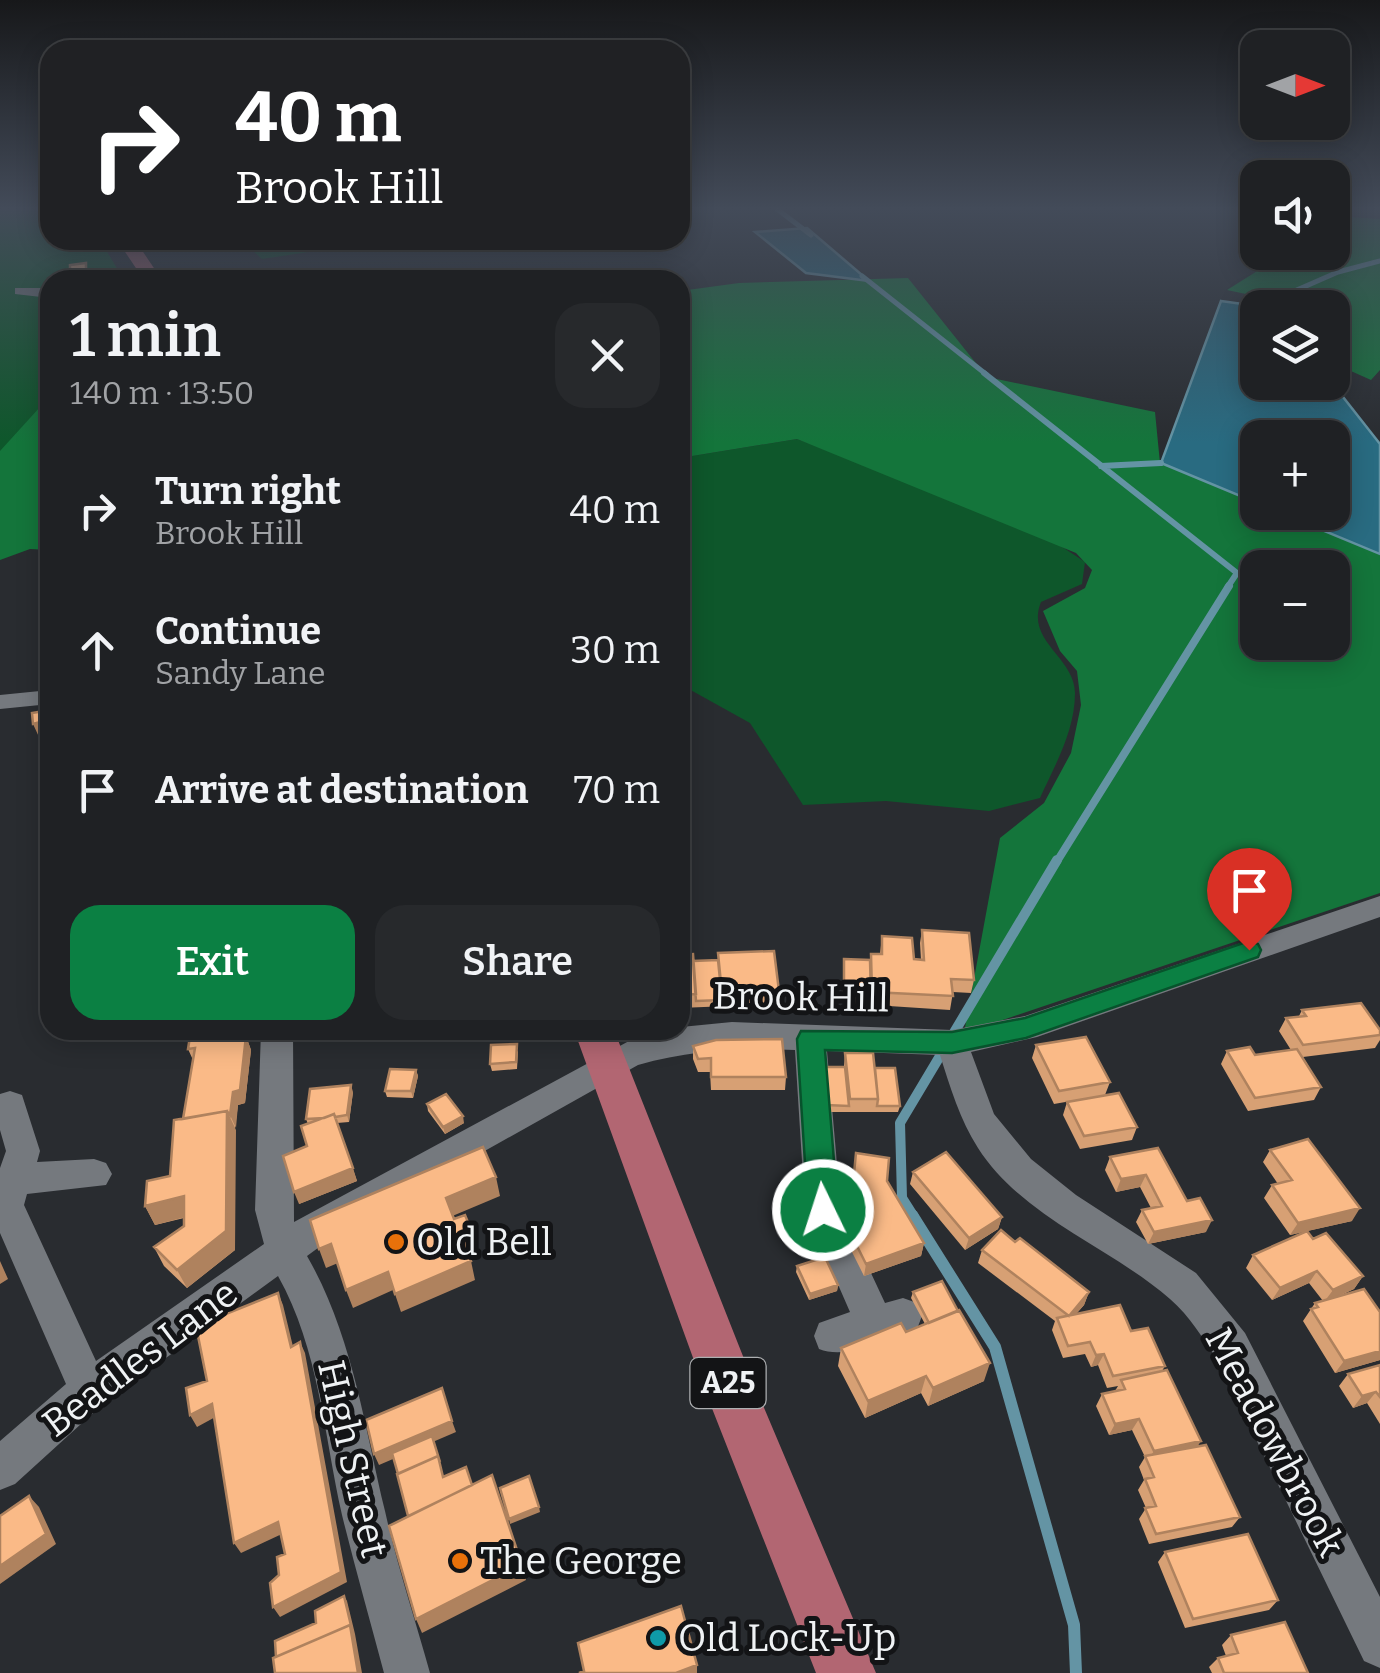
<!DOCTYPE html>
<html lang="en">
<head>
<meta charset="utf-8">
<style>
  body { margin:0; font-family:Bitter,serif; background:#27292c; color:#f1f3f6; height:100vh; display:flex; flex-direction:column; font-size:38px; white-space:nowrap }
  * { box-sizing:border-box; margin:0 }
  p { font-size:32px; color:#a1a3a6 }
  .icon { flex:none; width:55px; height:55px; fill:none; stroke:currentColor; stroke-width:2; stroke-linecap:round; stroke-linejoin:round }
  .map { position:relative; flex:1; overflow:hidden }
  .sheet { position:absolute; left:40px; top:270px; width:650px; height:770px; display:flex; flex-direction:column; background:#1f2124; border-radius:30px; box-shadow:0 5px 25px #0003,0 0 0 2px #3c3e41 }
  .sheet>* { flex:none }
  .top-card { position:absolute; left:40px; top:40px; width:650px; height:210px; border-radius:30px; box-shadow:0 5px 25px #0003,0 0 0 2px #3c3e41; background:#202124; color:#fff; overflow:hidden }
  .needle { width:65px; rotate:90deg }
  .buttons { position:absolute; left:1240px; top:30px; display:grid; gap:20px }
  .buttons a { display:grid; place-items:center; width:110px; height:110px; border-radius:20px; background:#1f2124; box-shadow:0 5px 25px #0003,0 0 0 2px #3c3e41; font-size:50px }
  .pin { position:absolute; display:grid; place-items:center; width:85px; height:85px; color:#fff; margin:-102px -42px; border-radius:50% 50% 50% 0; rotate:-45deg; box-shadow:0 0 10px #0007 }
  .pin .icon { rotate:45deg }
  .me { position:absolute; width:110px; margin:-55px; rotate:356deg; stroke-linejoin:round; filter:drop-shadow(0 0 8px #0008) }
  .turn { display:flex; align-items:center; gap:35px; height:210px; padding:0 30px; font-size:45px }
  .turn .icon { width:130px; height:130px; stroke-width:2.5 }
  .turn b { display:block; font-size:70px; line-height:85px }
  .round { display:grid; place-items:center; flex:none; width:105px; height:105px; border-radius:30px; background:#27292c }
  .overview { display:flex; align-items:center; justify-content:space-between; height:170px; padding:0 30px }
  h1 { font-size:60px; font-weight:600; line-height:75px }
  .action { display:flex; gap:20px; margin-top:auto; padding:20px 30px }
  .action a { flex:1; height:115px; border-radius:30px; background:#0b8043; color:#fff; font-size:40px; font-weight:600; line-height:115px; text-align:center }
  .action a+a { background:#27292c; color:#f1f3f6 }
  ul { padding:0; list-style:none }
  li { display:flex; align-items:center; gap:30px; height:140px; padding:0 30px }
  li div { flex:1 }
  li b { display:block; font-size:38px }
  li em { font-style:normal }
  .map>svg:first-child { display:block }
</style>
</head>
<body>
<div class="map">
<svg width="1380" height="1673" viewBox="0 0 1380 1673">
  <rect width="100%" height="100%" fill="#292c30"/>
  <path fill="#0e572b" d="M 0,209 L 50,209 L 50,240 L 100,240 L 124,280 L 50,280 L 50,402 L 0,465 Z
    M 240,240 L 389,240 L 262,259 Z
    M 797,439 L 1038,531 L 1085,562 L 1082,584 L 1041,602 C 1025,641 1075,657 1075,693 C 1075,731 1055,765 1040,798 L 989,811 L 886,801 L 803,805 L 750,723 L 687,688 L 680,673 L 680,458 Z"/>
  <path fill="#14753b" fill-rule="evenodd" d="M 1333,216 L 1380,219 L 1380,370 L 1371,380 L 1333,363 L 1332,308 L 1308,307 L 1227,290 L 1286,253 L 1332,252 Z
    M 908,278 L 987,377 L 1155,412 L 1160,463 L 1257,503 L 1258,512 L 1282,513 L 1380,552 L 1380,893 L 964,1033 L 1000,838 L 1044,803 L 1071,753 L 1081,705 L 1077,671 L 1060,651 L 1043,611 L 1085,588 L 1092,570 L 1076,553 L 797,439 L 680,458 L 680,291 L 739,283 ZM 1258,568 L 1332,568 L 1332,642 L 1258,642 Z
    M 50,396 L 50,550 L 30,549 L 0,560 L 0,451 Z"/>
  <path fill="#296b81" stroke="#6494a4" stroke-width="2.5" d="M 807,228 L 869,281 L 806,273 L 755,232 Z
    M 1221,301 L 1264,307 L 1258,308 L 1258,382 L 1332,383 L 1380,444 L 1380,554 L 1281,513 L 1332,512 L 1332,438 L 1258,438 L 1257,503 L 1161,463 Z"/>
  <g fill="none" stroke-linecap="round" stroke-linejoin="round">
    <path stroke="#6494a4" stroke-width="5" d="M 777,209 L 811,235
      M 862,276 L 987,375
      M 1258,307 L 1338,272 L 1380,261"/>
    <path stroke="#6494a4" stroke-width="6" d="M 984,373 L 1237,573 L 1227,588
      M 1101,466 L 1161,463"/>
    <path stroke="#6494a4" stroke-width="8" d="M 1056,863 L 1229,586"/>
    <path stroke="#6494a4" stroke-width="10" d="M 914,1217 L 902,1198 L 900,1123 L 1057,860"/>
    <path stroke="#6494a4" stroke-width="12" d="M 912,1215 L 995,1347 L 1074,1625 L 1076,1673"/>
    <path fill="#75797e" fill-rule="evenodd" d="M 15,288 L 50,288 L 50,298 L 15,294 Z
      M 50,690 L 50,704 L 0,709 L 0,695 Z
      M 1380,896 L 1380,917 L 1037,1037 L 971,1052 L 994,1114 L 1031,1159 L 1076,1195 L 1196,1273 L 1245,1333 L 1380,1597 L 1380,1668 L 1364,1661 L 1217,1359 C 1203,1339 1190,1316 1170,1299 C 1109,1246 1023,1218 978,1148 C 960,1120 950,1087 940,1055 L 827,1051 L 841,1209 L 885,1303 L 903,1298 L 917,1303 L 922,1316 L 917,1329 C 890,1340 846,1360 819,1349 L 814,1336 L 819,1323 L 850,1312 L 805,1209 L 795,1050 C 740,1048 691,1050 638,1065 L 337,1234 L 307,1256 C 352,1334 364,1424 385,1511 C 397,1565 415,1619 430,1673 L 384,1673 C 370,1620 355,1568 342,1515 C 324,1435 319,1349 278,1276 L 103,1404 L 15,1484 L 0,1490 L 0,1441 L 66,1384 L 0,1233 L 0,1168 L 6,1151 L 0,1130 L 0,1094 L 10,1091 L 22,1095 L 40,1151 L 37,1162 L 94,1159 L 106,1163 L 112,1174 L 106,1185 L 27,1194 L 24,1205 L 96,1361 L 264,1244 L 255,1210 L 261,1030 L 293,1030 L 294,1222 L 629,1041 L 681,1027 L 732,1022 L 952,1030 L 1025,1016 Z"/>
    <path fill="#b26672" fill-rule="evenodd" d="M 117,240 L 135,240 L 162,280 L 144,280 Z
      M 574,1030 L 614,1030 L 754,1384 L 876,1673 L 816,1673 L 704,1388 Z"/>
  </g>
  <path fill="#d7a074" d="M 922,930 L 974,980 L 971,993 L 953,992 L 950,1010 L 843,1003 L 844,959 L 870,960 L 871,954 L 880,954 L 882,936 L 914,959 L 921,960 L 920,943 Z
    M 680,955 L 779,991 L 778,1004 L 680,1008 Z
    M 1302,1010 L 1380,1030 L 1380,1040 L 1375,1048 L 1303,1057 L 1321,1087 L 1314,1100 L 1248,1111 L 1221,1064 L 1227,1051 L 1255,1055 L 1291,1050 L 1279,1031 L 1286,1018 L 1299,1016 Z
    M 191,1030 L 238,1030 L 241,1037 L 246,1036 L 251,1050 L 245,1103 L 238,1105 L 235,1128 L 235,1250 L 187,1288 L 164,1266 L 154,1247 L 184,1226 L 184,1218 L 155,1225 L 145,1206 L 170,1176 L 183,1119 L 193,1060 L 188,1049 Z
    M 1036,1045 L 1110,1082 L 1105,1095 L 1054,1104 L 1032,1058 Z
    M 693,1046 L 786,1077 L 785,1090 L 711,1090 L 710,1072 L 698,1072 L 693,1059 Z
    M 518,1051 L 517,1069 L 492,1071 L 490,1064 Z
    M 845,1053 L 875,1068 L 900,1106 L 898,1112 L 825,1112 L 823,1067 L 844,1067 Z
    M 416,1070 L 418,1076 L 413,1098 L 387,1097 L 385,1091 Z
    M 353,1092 L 349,1122 L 337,1123 L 357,1181 L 299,1204 L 307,1146 L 308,1124 L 306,1119 Z
    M 1067,1102 L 1137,1127 L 1132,1140 L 1080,1149 L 1063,1115 Z
    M 427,1104 L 464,1123 L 445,1134 L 428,1111 Z
    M 1158,1148 L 1187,1201 L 1206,1232 L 1148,1244 L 1136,1222 L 1142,1210 L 1151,1208 L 1140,1187 L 1116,1192 L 1105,1170 L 1110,1157 Z
    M 1270,1150 L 1352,1221 L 1307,1231 L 1313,1239 L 1363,1276 L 1354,1289 L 1333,1299 L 1380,1312 L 1380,1360 L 1335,1373 L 1303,1321 L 1315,1303 L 1323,1301 L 1309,1283 L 1272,1300 L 1246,1268 L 1253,1255 L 1307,1231 L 1290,1235 L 1264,1198 L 1272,1185 L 1278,1184 L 1263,1162 Z
    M 856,1153 L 887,1181 L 924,1243 L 921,1256 L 864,1276 L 839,1226 L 841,1214 L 857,1208 L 851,1197 Z
    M 913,1172 L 1002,1217 L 998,1229 L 965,1250 L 910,1184 Z
    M 1015,1242 L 1089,1292 L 1084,1305 L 1076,1314 L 1131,1331 L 1165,1366 L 1162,1371 L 1198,1446 L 1240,1517 L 1232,1527 L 1149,1544 L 1139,1519 L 1146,1508 L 1138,1490 L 1144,1480 L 1139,1467 L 1145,1457 L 1132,1430 L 1109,1435 L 1096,1406 L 1102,1394 L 1115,1391 L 1118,1386 L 1107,1388 L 1098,1365 L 1091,1367 L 1085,1354 L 1063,1358 L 1052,1330 L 1055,1321 L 978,1263 L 982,1250 Z
    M 797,1266 L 838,1285 L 837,1291 L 809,1300 L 796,1272 Z
    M 913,1292 L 984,1381 L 928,1406 L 921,1393 L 865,1418 L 838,1366 L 841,1348 L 906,1332 L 925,1324 L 911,1298 Z
    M 1380,1365 L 1380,1424 L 1367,1403 L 1353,1408 L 1339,1386 L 1348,1374 Z
    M 1165,1552 L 1278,1600 L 1269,1610 L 1185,1628 L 1158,1562 Z
    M 1231,1635 L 1308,1673 L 1212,1673 L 1209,1667 L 1218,1658 L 1226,1656 L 1222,1645 Z"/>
  <path fill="#af825e" d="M 86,263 L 87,279 L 71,280 L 70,275 Z
    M 47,720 L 50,728 L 50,736 L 49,734 L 39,737 L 33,724 Z
    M 129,1030 L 171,1030 L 133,1039 Z
    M 246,1036 L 251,1050 L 245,1103 L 238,1105 L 236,1128 L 230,1115 L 233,1092 Z
    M 416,1070 L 418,1076 L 413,1098 L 411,1091 Z
    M 351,1085 L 353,1092 L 349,1122 L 347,1115 Z
    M 227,1111 L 236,1130 L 235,1250 L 187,1288 L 177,1270 Z
    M 463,1116 L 464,1123 L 445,1134 L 443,1127 Z
    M 353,1168 L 357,1181 L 299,1204 L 294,1192 Z
    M 1146,1175 L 1140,1187 L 1116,1192 L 1121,1179 Z
    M 496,1177 L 500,1196 L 450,1217 L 446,1198 Z
    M 184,1196 L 193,1215 L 155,1225 L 145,1206 Z
    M 1360,1208 L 1352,1221 L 1290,1235 L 1298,1223 Z
    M 1002,1217 L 998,1229 L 965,1250 L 969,1238 Z
    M 1212,1220 L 1206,1232 L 1148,1244 L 1154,1232 Z
    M 470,1227 L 475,1246 L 464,1250 L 459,1232 Z
    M 924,1243 L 921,1256 L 864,1276 L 866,1264 Z
    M 331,1244 L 338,1263 L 326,1268 L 319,1249 Z
    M 0,1261 L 8,1279 L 0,1284 Z
    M 471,1261 L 475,1280 L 401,1312 L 395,1294 Z
    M 1317,1271 L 1309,1283 L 1272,1300 L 1280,1288 Z
    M 388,1272 L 393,1290 L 353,1308 L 346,1290 Z
    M 1363,1276 L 1354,1289 L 1324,1302 L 1333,1290 Z
    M 838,1285 L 837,1291 L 809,1300 L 810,1294 Z
    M 1089,1292 L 1084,1305 L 1064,1328 L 1069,1316 Z
    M 278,1293 L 283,1305 L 296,1359 L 291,1347 Z
    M 300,1342 L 305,1353 L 347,1582 L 280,1617 L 273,1607 L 341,1572 Z
    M 1380,1351 L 1380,1360 L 1335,1373 L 1344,1361 Z
    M 1104,1354 L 1098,1365 L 1091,1367 L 1096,1355 Z
    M 990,1363 L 984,1381 L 928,1406 L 933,1388 Z
    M 926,1376 L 921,1393 L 865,1418 L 868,1401 Z
    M 1376,1392 L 1367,1403 L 1353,1408 L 1362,1396 Z
    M 212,1404 L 219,1415 L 197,1427 L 190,1415 Z
    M 1139,1419 L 1132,1430 L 1109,1435 L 1115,1424 Z
    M 452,1421 L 456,1432 L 379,1465 L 374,1454 Z
    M 1201,1441 L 1194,1452 L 1147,1462 L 1154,1451 Z
    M 29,1496 L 39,1507 L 56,1544 L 0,1584 L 0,1566 Z
    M 539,1507 L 540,1512 L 510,1524 L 509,1519 Z
    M 278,1522 L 284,1533 L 241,1553 L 234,1543 Z
    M 522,1565 L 526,1580 L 422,1633 L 416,1619 Z
    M 344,1596 L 347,1601 L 355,1634 L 362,1673 L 358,1673 Z
    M 697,1665 L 697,1673 L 676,1673 Z"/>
  <path fill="#faba87" stroke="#af825e" stroke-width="2.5" d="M 86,263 L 86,274 L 70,275 L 70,265 Z
    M 50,710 L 50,729 L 48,730 L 47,720 L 33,724 L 32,713 Z
    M 922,930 L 969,933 L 974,980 L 951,979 L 953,996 L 872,992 L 871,954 L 882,954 L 882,936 L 912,938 L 914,959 L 924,960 Z
    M 774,951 L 779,991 L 722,993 L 718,953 Z
    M 693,954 L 696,994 L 680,995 L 680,955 Z
    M 844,959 L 870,960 L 871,998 L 844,997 Z
    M 718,960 L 722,1000 L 696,1001 L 693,961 Z
    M 1361,1003 L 1380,1030 L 1380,1035 L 1303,1045 L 1286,1018 L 1306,1016 L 1302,1010 Z
    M 191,1030 L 235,1030 L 234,1038 L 246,1036 L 240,1090 L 233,1092 L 230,1115 L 227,1111 L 183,1119 L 195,1048 L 188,1049 Z
    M 1086,1037 L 1110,1082 L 1059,1091 L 1036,1045 Z
    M 782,1039 L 786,1077 L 711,1077 L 711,1058 L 698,1059 L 693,1046 L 716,1040 Z
    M 517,1044 L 516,1062 L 490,1064 L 491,1045 Z
    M 1250,1047 L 1255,1055 L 1297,1049 L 1321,1087 L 1255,1098 L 1227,1051 Z
    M 845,1053 L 873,1053 L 878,1099 L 850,1099 Z
    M 823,1067 L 845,1067 L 849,1106 L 826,1105 Z
    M 875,1068 L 895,1068 L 900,1106 L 877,1106 L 878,1099 Z
    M 390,1069 L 416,1070 L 411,1091 L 385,1091 Z
    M 351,1085 L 347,1115 L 335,1117 L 334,1114 L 324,1118 L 306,1119 L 310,1089 Z
    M 1119,1093 L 1137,1127 L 1084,1136 L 1067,1102 Z
    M 446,1094 L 463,1116 L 443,1127 L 427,1104 Z
    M 227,1111 L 226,1231 L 177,1270 L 154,1247 L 184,1226 L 184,1196 L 145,1206 L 147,1181 L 170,1176 L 174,1120 Z
    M 334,1114 L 353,1168 L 294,1192 L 283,1156 L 307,1146 L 301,1126 Z
    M 1308,1139 L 1360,1208 L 1298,1223 L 1272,1185 L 1292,1180 L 1270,1150 Z
    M 483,1147 L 496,1177 L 446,1198 L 454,1219 L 465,1215 L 470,1227 L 459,1232 L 471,1261 L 395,1294 L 388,1272 L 346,1290 L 331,1244 L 319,1249 L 310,1220 Z
    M 1158,1148 L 1187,1201 L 1200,1198 L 1212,1220 L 1154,1232 L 1142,1210 L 1162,1206 L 1146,1175 L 1121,1179 L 1110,1157 Z
    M 946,1152 L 1002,1217 L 969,1238 L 913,1172 Z
    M 856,1153 L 889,1158 L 887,1181 L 924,1243 L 866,1264 L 841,1214 L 864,1206 L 853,1184 Z
    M 1001,1230 L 1015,1242 L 1020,1238 L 1089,1292 L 1069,1316 L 982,1250 Z
    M 1307,1231 L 1313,1239 L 1326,1233 L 1363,1276 L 1333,1290 L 1317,1271 L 1280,1288 L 1253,1255 Z
    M 825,1257 L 838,1285 L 810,1294 L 797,1266 Z
    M 942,1281 L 958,1311 L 929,1323 L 913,1292 Z
    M 1364,1289 L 1380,1312 L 1380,1351 L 1344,1361 L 1311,1309 L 1318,1307 L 1315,1303 Z
    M 278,1293 L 291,1347 L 300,1342 L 341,1572 L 273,1607 L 270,1583 L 279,1575 L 277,1557 L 285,1554 L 278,1522 L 234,1543 L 212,1404 L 190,1415 L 186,1388 L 207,1381 L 196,1326 Z
    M 1120,1305 L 1131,1331 L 1148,1328 L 1165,1366 L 1113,1376 L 1104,1354 L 1096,1355 L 1090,1342 L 1068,1346 L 1057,1318 Z
    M 959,1310 L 990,1363 L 933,1388 L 926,1376 L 868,1401 L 841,1348 L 901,1323 L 906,1332 Z
    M 1380,1365 L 1380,1397 L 1376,1392 L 1362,1396 L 1348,1374 Z
    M 1167,1370 L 1201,1441 L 1154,1451 L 1139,1419 L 1115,1424 L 1102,1394 L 1125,1389 L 1121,1380 Z
    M 442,1388 L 452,1421 L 374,1454 L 366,1420 Z
    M 432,1436 L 440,1462 L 438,1456 L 398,1474 L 392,1453 Z
    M 1206,1445 L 1240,1517 L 1156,1534 L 1145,1508 L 1156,1506 L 1145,1479 L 1154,1477 L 1145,1456 Z
    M 438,1456 L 443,1477 L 466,1467 L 472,1485 L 408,1516 L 397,1474 Z
    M 492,1475 L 522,1565 L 416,1619 L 389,1526 Z
    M 529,1476 L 539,1507 L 509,1519 L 500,1488 Z
    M 29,1496 L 46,1534 L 0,1566 L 0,1516 Z
    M 1248,1534 L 1278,1600 L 1193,1619 L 1165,1552 Z
    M 344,1596 L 352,1630 L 350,1625 L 276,1657 L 275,1641 L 316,1623 L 315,1611 Z
    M 681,1606 L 697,1665 L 676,1673 L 579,1673 L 584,1671 L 578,1643 Z
    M 1285,1622 L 1308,1673 L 1224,1673 L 1218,1658 L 1238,1653 L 1231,1635 Z
    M 350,1625 L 358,1673 L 275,1673 L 273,1658 Z"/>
  <linearGradient id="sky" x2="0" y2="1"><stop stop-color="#17181a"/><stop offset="0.47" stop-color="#434b59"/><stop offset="1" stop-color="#434b59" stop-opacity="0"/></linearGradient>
  <rect width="1380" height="443" fill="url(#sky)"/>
  <path fill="#0b8043" stroke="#07532c" stroke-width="2.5" d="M 1249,941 L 1258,944 L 1261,950 L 1258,957 L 1026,1038 L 952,1053 L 825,1050 L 838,1210 L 834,1219 L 823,1223 L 813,1219 L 808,1210 L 797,1039 L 801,1031 L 952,1032 L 1025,1018 Z"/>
  <g fill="#e8710a" stroke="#131416" stroke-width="4">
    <circle cx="396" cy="1242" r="10"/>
    <circle cx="460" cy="1561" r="10"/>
  </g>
  <circle fill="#0f9aa8" stroke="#131416" stroke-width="4" cx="658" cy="1638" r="10"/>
  <g text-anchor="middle" stroke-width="10" stroke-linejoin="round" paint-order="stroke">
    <rect fill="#131416" stroke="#adafb1" stroke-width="2.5" x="690.5" y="1358" width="75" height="50" rx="8"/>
    <g font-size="30" font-weight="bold" fill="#eff2f4">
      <text x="728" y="1393">A25</text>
    </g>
    <g font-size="38" fill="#eff2f4" stroke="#131416">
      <text transform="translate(801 997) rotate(1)" y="13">Brook Hill</text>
      <text transform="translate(140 1358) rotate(-37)" y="13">Beadles Lane</text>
      <text transform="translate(1275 1442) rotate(62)" y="13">Meadowbrook</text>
      <text transform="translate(353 1459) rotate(77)" y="13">High Street</text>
    </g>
    <g font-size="38" fill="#eff2f4" stroke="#131416" text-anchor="start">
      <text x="416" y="1255">Old Bell</text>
      <text x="480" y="1574">The George</text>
      <text x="678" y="1651">Old Lock-Up</text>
    </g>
  </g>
</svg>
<div class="buttons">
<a><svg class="needle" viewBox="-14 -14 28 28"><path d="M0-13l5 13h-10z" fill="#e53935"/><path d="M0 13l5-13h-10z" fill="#a1a3a6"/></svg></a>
<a><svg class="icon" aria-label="sound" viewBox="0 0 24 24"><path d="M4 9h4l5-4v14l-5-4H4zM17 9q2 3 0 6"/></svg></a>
<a><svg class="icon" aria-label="layers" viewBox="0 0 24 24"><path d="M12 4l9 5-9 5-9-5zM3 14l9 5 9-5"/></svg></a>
<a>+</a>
<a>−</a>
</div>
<div class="pin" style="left:1249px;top:950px;background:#d93025"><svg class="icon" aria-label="arrive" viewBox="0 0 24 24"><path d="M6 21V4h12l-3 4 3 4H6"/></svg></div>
<svg class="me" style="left:823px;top:1210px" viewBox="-20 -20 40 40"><circle r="17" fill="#0b8043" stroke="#fff" stroke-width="3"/><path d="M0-11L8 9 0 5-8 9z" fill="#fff"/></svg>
<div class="top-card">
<div class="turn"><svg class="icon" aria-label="right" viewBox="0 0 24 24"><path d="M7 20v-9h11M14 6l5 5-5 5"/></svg><div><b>40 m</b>Brook Hill</div></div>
</div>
<section class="sheet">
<div class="overview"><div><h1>1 min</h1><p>140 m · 13:50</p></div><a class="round"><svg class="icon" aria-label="close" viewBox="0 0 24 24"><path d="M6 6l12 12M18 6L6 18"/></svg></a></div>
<ul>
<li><svg class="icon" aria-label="right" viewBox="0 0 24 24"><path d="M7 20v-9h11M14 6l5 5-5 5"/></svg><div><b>Turn right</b><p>Brook Hill</p></div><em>40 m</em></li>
<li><svg class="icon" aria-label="ahead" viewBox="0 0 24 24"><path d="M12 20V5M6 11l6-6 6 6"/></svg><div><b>Continue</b><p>Sandy Lane</p></div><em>30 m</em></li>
<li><svg class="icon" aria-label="arrive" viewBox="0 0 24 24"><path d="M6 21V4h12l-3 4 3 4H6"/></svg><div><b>Arrive at destination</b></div><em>70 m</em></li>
</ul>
<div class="action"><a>Exit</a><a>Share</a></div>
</section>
</div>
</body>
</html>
